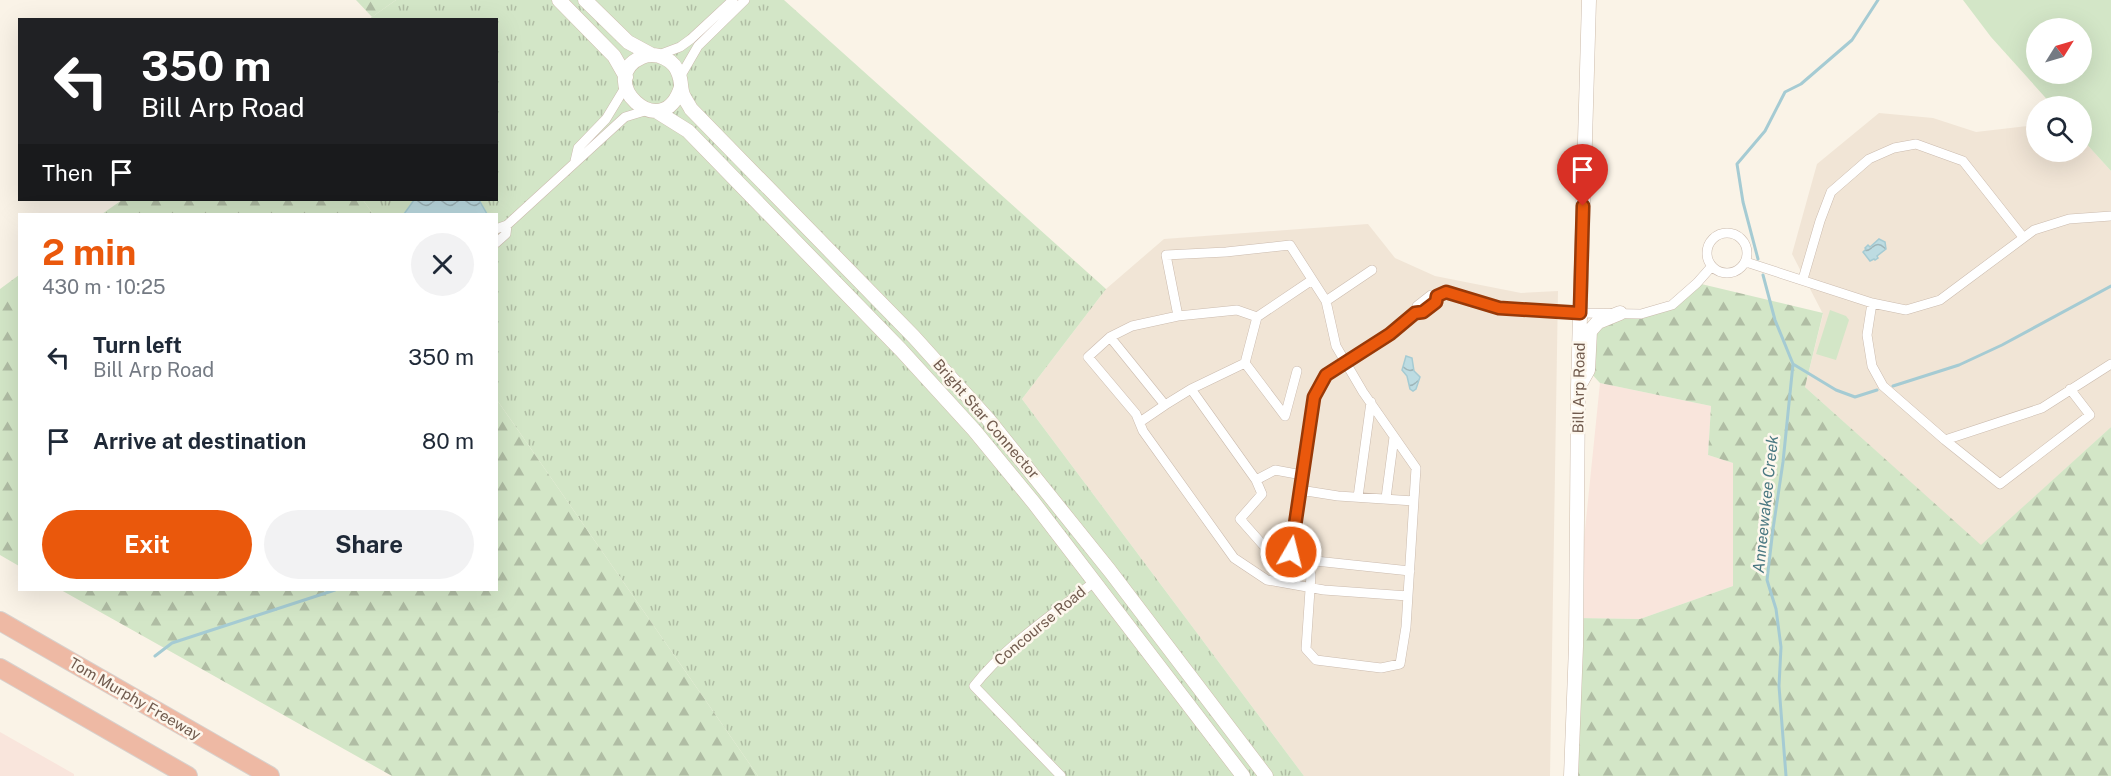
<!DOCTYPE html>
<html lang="en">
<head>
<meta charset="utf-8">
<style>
  body { margin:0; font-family:"Public Sans",sans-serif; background:#f2f2f3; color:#1f2937; height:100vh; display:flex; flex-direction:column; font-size:22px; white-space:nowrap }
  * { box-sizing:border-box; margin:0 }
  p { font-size:20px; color:#747a83 }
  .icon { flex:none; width:33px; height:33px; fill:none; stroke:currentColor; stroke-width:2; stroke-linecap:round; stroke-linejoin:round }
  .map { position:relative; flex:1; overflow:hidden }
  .drawer { position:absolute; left:18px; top:213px; width:480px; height:378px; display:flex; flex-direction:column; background:#fff; border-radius:0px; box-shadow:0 6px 24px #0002 }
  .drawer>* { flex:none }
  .hud { position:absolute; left:18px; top:18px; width:480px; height:183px; border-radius:0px; box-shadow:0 6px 24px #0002; background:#202124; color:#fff; overflow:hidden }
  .needle { width:39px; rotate:53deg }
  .fabs { position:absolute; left:2026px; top:18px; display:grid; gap:12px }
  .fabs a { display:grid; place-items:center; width:66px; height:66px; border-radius:50%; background:#fff; box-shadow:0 6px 24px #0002; font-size:30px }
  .pin { position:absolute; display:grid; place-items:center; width:51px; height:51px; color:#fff; margin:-62px -26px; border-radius:50% 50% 50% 0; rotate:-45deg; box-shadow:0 0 6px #0007 }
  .pin .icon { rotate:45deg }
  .me { position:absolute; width:66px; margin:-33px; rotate:8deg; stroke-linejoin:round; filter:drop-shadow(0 0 4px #0008) }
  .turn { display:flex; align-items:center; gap:21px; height:126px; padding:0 24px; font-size:27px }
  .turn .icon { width:78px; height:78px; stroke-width:2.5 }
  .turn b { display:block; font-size:42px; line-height:51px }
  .then { display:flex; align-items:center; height:57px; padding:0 24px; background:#0003; gap:12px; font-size:22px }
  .round { display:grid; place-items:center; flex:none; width:63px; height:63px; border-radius:32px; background:#f2f2f3 }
  .head { display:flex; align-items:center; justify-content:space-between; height:102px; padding:0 24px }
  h1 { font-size:36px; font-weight:700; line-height:45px; color:#ea580c }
  .cta { display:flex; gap:12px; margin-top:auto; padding:12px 24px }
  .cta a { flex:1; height:69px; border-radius:36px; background:#ea580c; color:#fff; font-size:24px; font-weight:700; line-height:69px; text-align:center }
  .cta a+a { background:#f2f2f3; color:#1f2937 }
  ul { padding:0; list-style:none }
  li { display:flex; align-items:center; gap:18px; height:84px; padding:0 24px }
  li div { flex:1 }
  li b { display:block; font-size:22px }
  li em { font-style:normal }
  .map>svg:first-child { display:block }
</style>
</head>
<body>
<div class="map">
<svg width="2111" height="776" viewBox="0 0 2111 776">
  <defs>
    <pattern id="grass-tufts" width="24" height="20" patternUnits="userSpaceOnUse" patternTransform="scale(1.5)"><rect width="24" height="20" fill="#d3e6c7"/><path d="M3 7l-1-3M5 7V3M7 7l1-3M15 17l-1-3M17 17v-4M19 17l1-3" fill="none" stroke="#b0bda4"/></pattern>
    <pattern id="forest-firs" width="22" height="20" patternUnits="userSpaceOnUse" patternTransform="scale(1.5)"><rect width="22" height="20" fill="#d3e6c7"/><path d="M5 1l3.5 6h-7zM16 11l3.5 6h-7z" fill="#b0bda4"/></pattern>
    <pattern id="water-waves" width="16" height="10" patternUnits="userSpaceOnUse" patternTransform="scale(1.5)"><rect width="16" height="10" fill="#bddce2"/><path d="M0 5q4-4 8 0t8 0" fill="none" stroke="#9eb5b9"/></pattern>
  </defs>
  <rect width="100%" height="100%" fill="#faf3e7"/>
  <path fill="#f1e5d6" d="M 1879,113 L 1933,118 L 1976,132 L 2037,125 L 2037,152 L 2082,152 L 2082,139 L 2111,171 L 2111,427 L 1981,546 L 1805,387 L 1823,314 L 1792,254 L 1817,164 Z
    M 1368,224 L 1395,258 L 1435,276 L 1521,293 L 1558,291 L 1550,776 L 1304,776 L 1022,399 L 1106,289 L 1164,239 Z"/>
  <path fill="#f9e5dc" d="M 1600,383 L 1711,406 L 1708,455 L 1733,463 L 1733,586 L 1640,619 L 1576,618 Z
    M 0,732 L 74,774 L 74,776 L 0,776 Z"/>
  <path fill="url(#grass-tufts)" d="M 396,0 L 784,0 L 1106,289 L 1022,399 L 1304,776 L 758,776 L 497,400 L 496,214 L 373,214 L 363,200 L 496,200 L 496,20 L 369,19 Z"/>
  <path fill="url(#forest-firs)" d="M 356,0 L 396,0 L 372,17 Z
    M 122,200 L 363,200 L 373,214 L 102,214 Z
    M 19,275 L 19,566 L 0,555 L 0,289 Z
    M 1697,283 L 1823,313 L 1805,387 L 1981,545 L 2111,427 L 2111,776 L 1571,776 L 1576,618 L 1640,619 L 1733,586 L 1733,463 L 1708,455 L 1711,406 L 1600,383 L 1588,370 L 1598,322 L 1671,305 Z
    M 497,400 L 758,776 L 392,776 L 61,590 L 496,590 Z"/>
  <path fill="#d3e6c7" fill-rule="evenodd" d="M 1963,0 L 2111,0 L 2111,171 L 2082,139 L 2082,106 L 2053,106 L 1991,37 ZM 2037,28 L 2082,28 L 2082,74 L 2037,74 Z
    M 1830,310 L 1846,316 L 1849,320 L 1836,360 L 1816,354 Z"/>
  <path fill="url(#water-waves)" stroke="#a5cbd3" stroke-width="1.5" d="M 414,200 L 479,200 L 487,214 L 404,214 Z
    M 1879,239 L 1885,242 L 1886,249 L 1877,256 L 1878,258 L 1875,260 L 1874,259 L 1870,261 L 1863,252 L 1866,249 L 1865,248 L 1868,245 L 1870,247 Z
    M 1406,356 L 1412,358 L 1414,371 L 1420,377 L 1416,389 L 1413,391 L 1410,389 L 1407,376 L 1402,370 Z"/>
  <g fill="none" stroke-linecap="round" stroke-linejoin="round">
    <path stroke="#a5cbd3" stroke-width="3" d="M 1758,259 L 1743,202 L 1737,164 L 1765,131 L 1785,92 L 1801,84 L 1852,40 L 1878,0
      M 1763,275 L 1775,320 L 1793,364 L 1783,462 L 1773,529 L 1767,580 L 1776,609 L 1781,647 L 1779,686 L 1786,776
      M 1793,364 L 1836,390 L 1855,397 L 1877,390
      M 1893,386 L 1959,365 L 2002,345 L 2111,286
      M 155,656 L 172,643 L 335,590"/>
    <g stroke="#cbbbae" stroke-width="10">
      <path id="street" d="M 656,56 L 680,47 L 691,39 L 733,0
        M 680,77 L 698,46 L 745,0
        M 575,161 L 578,148 L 606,119 L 626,86
        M 496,229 L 507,225 L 625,117 L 648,110
        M1707 253a20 20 0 1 1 40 0a20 20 0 1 1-40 0Z
        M 496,243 L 506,234 L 507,225
        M 1746,262 L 1872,303 L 1906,310 L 1940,300 L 2034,230 L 2069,219 L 2111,216
        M 1803,279 L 1820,221 L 1831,192 L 1869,159 L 1894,148 L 1916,144 L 1963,161 L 2023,237
        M 1326,301 L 1372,270
        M 1872,303 L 1867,335 L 1872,366 L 1883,386 L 1945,440 L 2042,408 L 2111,364
        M 1415,313 C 1425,311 1435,306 1437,296
        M 1178,316 L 1237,310 L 1257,317
        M 1110,337 L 1088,357 L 1136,414 L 1143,431 L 1234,558 L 1267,580 L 1324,590 L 1408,596
        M 1191,389 L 1245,363
        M 1285,416 L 1245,363 L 1257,317 L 1312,280
        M 1285,416 L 1297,371
        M 1140,422 L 1165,405
        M 1945,440 L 2000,484 L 2090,415 L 2070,389
        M 1302,475 L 1275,470 L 1256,480 L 1191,389 L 1165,405 L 1110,337 L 1132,326 L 1178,316 L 1166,255 L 1226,252 L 1290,245 L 1326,301 L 1336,346 L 1363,392 L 1416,468 L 1406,627 L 1400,664 L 1381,668 L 1316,660 L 1306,649 L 1311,575 L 1306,560 L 1291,552 L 1314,397 L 1326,375 L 1390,334 L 1415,313 L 1417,306 L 1431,295 L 1437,296 L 1446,293 L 1499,308 L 1580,313 L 1641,314 L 1672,305 L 1697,283 L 1712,266
        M 1256,480 L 1262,494 L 1240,519 L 1263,545 L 1291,552
        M 1300,490 L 1338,496 L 1414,501
        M 1358,497 L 1371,402
        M 1386,498 L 1394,437
        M 1306,560 L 1410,571
        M 1061,776 L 974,686 C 1007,644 1054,614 1094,582"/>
    </g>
    <g stroke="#cdbcac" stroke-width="15">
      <path id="secondary" d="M 559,0 L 614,56 L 626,77
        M 585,0 L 628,42 L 652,55
        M 681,87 C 662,147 593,78 642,57 C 657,51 675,60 679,75 C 682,82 680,90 684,97 C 686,101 689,105 691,109 L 914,337 L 988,419 L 1110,571 L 1266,776
        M 656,111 L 688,131 L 901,350 L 974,430 L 1034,503 L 1243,776
        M 1579,386 L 1588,370 L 1590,331 L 1598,322 L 1620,313
        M 1571,776 L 1576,646 L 1578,387 L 1589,0"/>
    </g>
    <g stroke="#d7d1cd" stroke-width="20">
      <path id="highway" d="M 0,621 L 270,776
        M 0,668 L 188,776"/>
    </g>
    <use href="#street" stroke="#fff" stroke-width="9"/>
    <use href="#secondary" stroke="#fff" stroke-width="14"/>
    <use href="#highway" stroke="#eeb9a4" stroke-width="18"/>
  </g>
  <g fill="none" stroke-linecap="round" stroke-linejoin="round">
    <g stroke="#983908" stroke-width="15">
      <path id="route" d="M 1291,552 L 1314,397 L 1326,375 L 1390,334 L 1415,313 L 1423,312 L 1436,302 L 1437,296 L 1446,292 L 1499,308 L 1580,313 L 1583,206"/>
    </g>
    <use href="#route" stroke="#ea580c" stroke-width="10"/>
  </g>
  <g text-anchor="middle" stroke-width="5" stroke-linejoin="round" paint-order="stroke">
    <g font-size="15" fill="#715b4e" stroke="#fdf7ed">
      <text transform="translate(1579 388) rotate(-89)" y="5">Bill Arp Road</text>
      <text transform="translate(986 419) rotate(49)" y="5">Bright Star Connector</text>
      <text transform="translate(1040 626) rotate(-40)" y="5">Concourse Road</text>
      <text transform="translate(135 699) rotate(30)" y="5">Tom Murphy Freeway</text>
    </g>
    <g font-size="16" font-style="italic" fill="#4a7882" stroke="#fdf7ed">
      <text transform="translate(1765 504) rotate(-84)" y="6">Anneewakee Creek</text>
    </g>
  </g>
</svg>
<div class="fabs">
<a><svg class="needle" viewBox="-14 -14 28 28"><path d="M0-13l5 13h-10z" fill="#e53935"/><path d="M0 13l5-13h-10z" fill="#747a83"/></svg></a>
<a><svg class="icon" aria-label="search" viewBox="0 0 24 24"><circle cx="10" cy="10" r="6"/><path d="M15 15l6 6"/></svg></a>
</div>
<div class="pin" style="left:1583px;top:206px;background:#d93025"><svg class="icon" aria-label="arrive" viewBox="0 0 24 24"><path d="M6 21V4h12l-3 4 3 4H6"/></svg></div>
<svg class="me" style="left:1291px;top:552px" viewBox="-20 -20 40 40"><circle r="17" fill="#ea580c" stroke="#fff" stroke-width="3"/><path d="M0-11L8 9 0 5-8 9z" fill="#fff"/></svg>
<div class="hud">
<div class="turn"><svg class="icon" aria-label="left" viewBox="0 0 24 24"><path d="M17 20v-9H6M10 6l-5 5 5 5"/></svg><div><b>350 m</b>Bill Arp Road</div></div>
<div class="then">Then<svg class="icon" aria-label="arrive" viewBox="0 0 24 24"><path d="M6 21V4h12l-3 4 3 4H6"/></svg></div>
</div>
<section class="drawer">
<div class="head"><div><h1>2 min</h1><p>430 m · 10:25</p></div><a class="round"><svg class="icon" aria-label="close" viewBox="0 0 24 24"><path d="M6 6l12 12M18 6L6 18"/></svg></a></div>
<ul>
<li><svg class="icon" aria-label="left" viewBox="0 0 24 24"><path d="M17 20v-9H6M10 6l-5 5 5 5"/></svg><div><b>Turn left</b><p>Bill Arp Road</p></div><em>350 m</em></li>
<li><svg class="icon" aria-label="arrive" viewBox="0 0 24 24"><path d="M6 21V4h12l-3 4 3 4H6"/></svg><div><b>Arrive at destination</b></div><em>80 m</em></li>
</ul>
<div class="cta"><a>Exit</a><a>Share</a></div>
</section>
</div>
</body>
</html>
